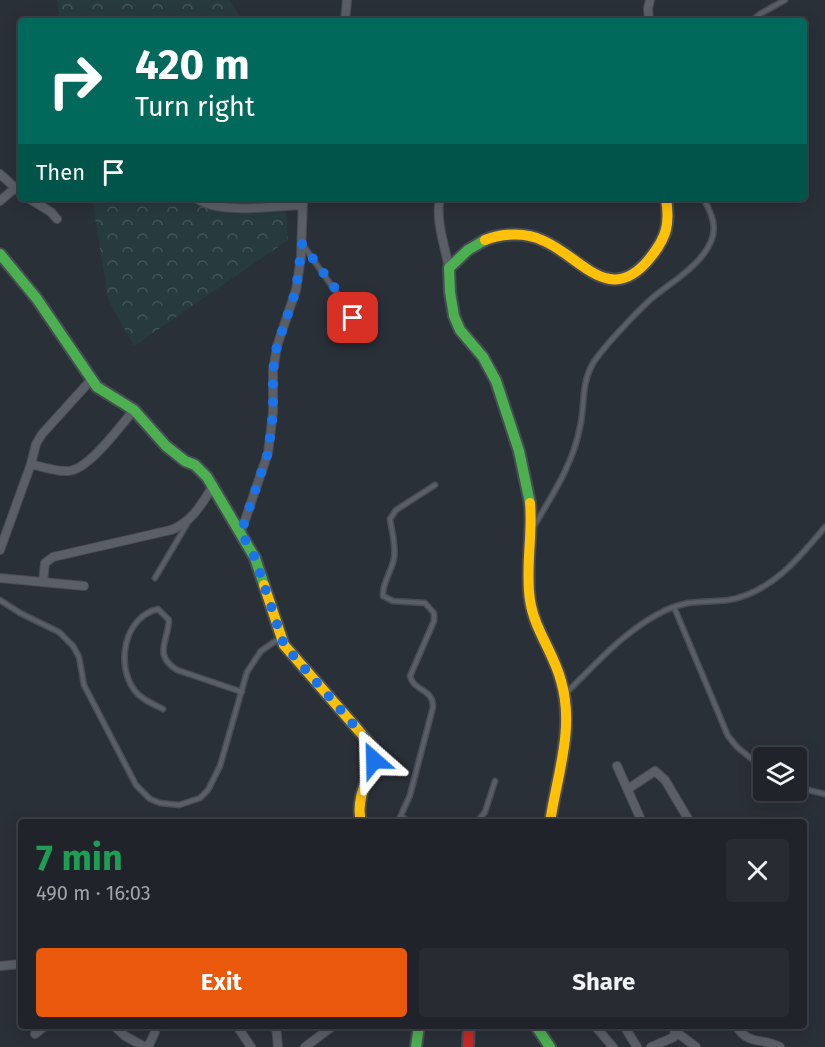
<!DOCTYPE html>
<html lang="en">
<head>
<meta charset="utf-8">
<style>
  body { margin:0; font-family:"Fira Sans",sans-serif; background:#282c32; color:#f1f3f6; height:100vh; display:flex; flex-direction:column; font-size:22px; white-space:nowrap }
  * { box-sizing:border-box; margin:0 }
  p { font-size:20px; color:#a2a4a8 }
  .icon { flex:none; width:33px; height:33px; fill:none; stroke:currentColor; stroke-width:2; stroke-linecap:round; stroke-linejoin:round }
  .map { position:relative; flex:1; overflow:hidden }
  .side { position:absolute; left:18px; top:819px; width:789px; height:210px; display:flex; flex-direction:column; background:#20242a; border-radius:6px; box-shadow:0 3px 15px #0003,0 0 0 2px #3d4147 }
  .side>* { flex:none }
  .hud { position:absolute; left:18px; top:18px; width:789px; height:183px; border-radius:6px; box-shadow:0 3px 15px #0003,0 0 0 2px #3d4147; background:#00695c; color:#fff; overflow:hidden }
  .buttons { position:absolute; left:753px; top:747px; display:grid; gap:12px }
  .buttons a { display:grid; place-items:center; width:54px; height:54px; border-radius:6px; background:#20242a; box-shadow:0 3px 15px #0003,0 0 0 2px #3d4147; font-size:30px }
  .pin { position:absolute; display:grid; place-items:center; width:51px; height:51px; color:#fff; margin:-26px; border-radius:12px; box-shadow:0 3px 9px #0006 }
  .me { position:absolute; width:66px; margin:-33px; rotate:335deg; stroke-linejoin:round; filter:drop-shadow(0 0 4px #0008) }
  .turn { display:flex; align-items:center; gap:21px; height:126px; padding:0 18px; font-size:27px }
  .turn .icon { width:78px; height:78px; stroke-width:2.5 }
  .turn b { display:block; font-size:42px; line-height:51px }
  .then { display:flex; align-items:center; height:57px; padding:0 18px; background:#0003; gap:12px; font-size:22px }
  .round { display:grid; place-items:center; flex:none; width:63px; height:63px; border-radius:6px; background:#282c32 }
  .headline { display:flex; align-items:center; justify-content:space-between; height:102px; padding:0 18px }
  h1 { font-size:36px; font-weight:700; line-height:45px; color:#1e9e55 }
  .action { display:flex; gap:12px; margin-top:auto; padding:12px 18px }
  .action a { flex:1; height:69px; border-radius:6px; background:#ea580c; color:#fff; font-size:24px; font-weight:700; line-height:69px; text-align:center }
  .action a+a { background:#282c32; color:#f1f3f6 }
  .map>svg:first-child { display:block }
</style>
</head>
<body>
<div class="map">
<svg width="825" height="1047" viewBox="0 0 825 1047">
  <defs>
    <pattern id="forest-crowns" width="20" height="18" patternUnits="userSpaceOnUse" patternTransform="scale(1.5)"><rect width="20" height="18" fill="#273a3e"/><path d="M2 6a3 3 0 1 1 6 0M12 15a3 3 0 1 1 6 0" fill="none" stroke="#445559"/></pattern>
  </defs>
  <rect width="100%" height="100%" fill="#2a3038"/>
  <path fill="url(#forest-crowns)" d="M 57,0 L 229,0 L 243,21 L 60,21 Z
    M 92,198 L 285,198 L 288,240 L 134,346 L 108,300 Z"/>
  <g fill="none" stroke-linecap="round" stroke-linejoin="round">
    <g stroke="#484c55" stroke-width="7">
      <path id="lane" d="M 752,21 L 760,14 L 785,0
        M 303,245 L 348,309 L 360,338
        M 534,526 C 553,494 573,464 580,427 C 585,406 581,385 592,365 C 602,348 635,314 650,300 C 667,285 688,274 702,256 C 719,235 716,220 703,198
        M 155,578 L 187,524
        M 0,600 L 20,613 L 59,632 L 73,646 L 79,657 L 84,685 L 136,785 L 150,799 L 160,803 L 179,805 L 200,798 L 208,790 L 220,766 L 247,672 L 261,651 L 280,638
        M 674,607 L 728,736 L 737,747 L 764,769
        M 567,692 C 598,662 626,629 666,610 C 691,599 703,603 728,600 C 771,593 799,558 825,527
        M 163,709 C 153,704 142,700 135,691 C 115,665 124,617 158,609 L 169,620 C 168,641 153,655 177,670 L 242,692
        M 796,787 L 825,794
        M 401,816 L 409,822
        M 398,822 L 410,795 L 433,707 C 433,688 414,692 410,676 L 434,621 L 434,613 L 425,603 L 393,601 L 383,596 C 382,583 392,571 394,558 C 396,545 392,532 390,519 L 396,510 L 435,485
        M 477,822 L 485,812 L 495,781"/>
    </g>
    <g stroke="#484c55" stroke-width="10">
      <path id="street" d="M 345,21 L 347,0
        M 649,21 L 648,8 L 650,0
        M 0,174 L 21,193
        M 28,198 L 51,212 L 57,219
        M 196,198 C 219,215 274,206 303,205
        M 440,198 C 435,219 445,247 449,268
        M 0,201 L 15,188
        M 31,464 C 42,467 57,472 68,471 C 89,470 121,425 134,410
        M 241,532 L 268,453 L 273,413 L 273,371 L 277,346 L 296,290 L 301,257 L 303,198
        M 0,550 L 31,464 L 36,444 L 42,434 L 91,380
        M 0,578 L 84,586
        M 43,582 L 45,563 L 53,557 L 171,530 C 192,522 201,505 213,486
        M 617,766 L 642,822
        M 628,789 L 655,771 L 665,780 L 690,822
        M 0,966 L 21,964
        M 114,1026 L 125,1036 L 145,1047
        M 237,1026 L 251,1047
        M 276,1026 L 278,1047
        M 595,1026 L 613,1047
        M 624,1026 L 637,1047
        M 736,1026 C 749,1046 762,1037 780,1047
        M 675,1031 L 696,1047
        M 35,1034 L 45,1026
        M 148,1047 L 155,1032 L 156,1026
        M 305,1047 L 333,1026
        M 651,1047 L 674,1037 L 675,1026"/>
    </g>
    <g stroke="#484c55" stroke-width="14">
      <path id="fast" d="M 485,240 L 468,250 L 449,268 L 450,292 L 454,316 L 460,330 L 483,357 L 496,381 L 519,451 L 530,503
        M 0,254 L 37,299 L 97,387 L 134,410 L 166,446 L 185,461 L 195,465 L 207,477 L 255,558 L 264,585
        M 536,1026 L 550,1047
        M 416,1047 L 419,1026"/>
    </g>
    <g stroke="#484c55" stroke-width="14">
      <path id="slow" d="M 485,240 C 503,233 526,232 544,241 C 581,257 610,308 650,258 C 667,237 670,224 666,198
        M 530,503 C 533,535 525,568 530,600 C 534,629 554,653 561,681 C 575,728 557,775 550,822
        M 264,585 L 284,645 L 373,747 L 376,754 C 369,776 355,799 361,822"/>
    </g>
    <g stroke="#484c55" stroke-width="14">
      <path id="jam" d="M 468,1047 L 469,1026"/>
    </g>
    <use href="#lane" stroke="#5a5e66" stroke-width="4"/>
    <use href="#street" stroke="#5a5e66" stroke-width="8"/>
    <use href="#fast" stroke="#4caf50" stroke-width="10"/>
    <use href="#slow" stroke="#ffc107" stroke-width="10"/>
    <use href="#jam" stroke="#c62828" stroke-width="10"/>
  </g>
  <g fill="none" stroke-linecap="round" stroke-linejoin="round">
    <path stroke="#1a73e8" stroke-width="10" stroke-dasharray="0 18" d="M 353,318 L 343,299 L 302,244 L 296,290 L 277,346 L 273,370 L 273,413 L 268,453 L 241,532 L 255,558 L 284,645 L 373,747 L 376,754 L 374,760"/>
  </g>
</svg>
<div class="buttons">
<a><svg class="icon" aria-label="layers" viewBox="0 0 24 24"><path d="M12 4l9 5-9 5-9-5zM3 14l9 5 9-5"/></svg></a>
</div>
<div class="pin" style="left:353px;top:318px;background:#d93025"><svg class="icon" aria-label="arrive" viewBox="0 0 24 24"><path d="M6 21V4h12l-3 4 3 4H6"/></svg></div>
<svg class="me" style="left:374px;top:760px" viewBox="-20 -20 40 40"><path d="M0-17L14 15 0 8-14 15z" fill="#1a73e8" stroke="#fff" stroke-width="4"/></svg>
<div class="hud">
<div class="turn"><svg class="icon" aria-label="right" viewBox="0 0 24 24"><path d="M7 20v-9h11M14 6l5 5-5 5"/></svg><div><b>420 m</b>Turn right</div></div>
<div class="then">Then<svg class="icon" aria-label="arrive" viewBox="0 0 24 24"><path d="M6 21V4h12l-3 4 3 4H6"/></svg></div>
</div>
<section class="side">
<div class="headline"><div><h1>7 min</h1><p>490 m · 16:03</p></div><a class="round"><svg class="icon" aria-label="close" viewBox="0 0 24 24"><path d="M6 6l12 12M18 6L6 18"/></svg></a></div>
<div class="action"><a>Exit</a><a>Share</a></div>
</section>
</div>
</body>
</html>
